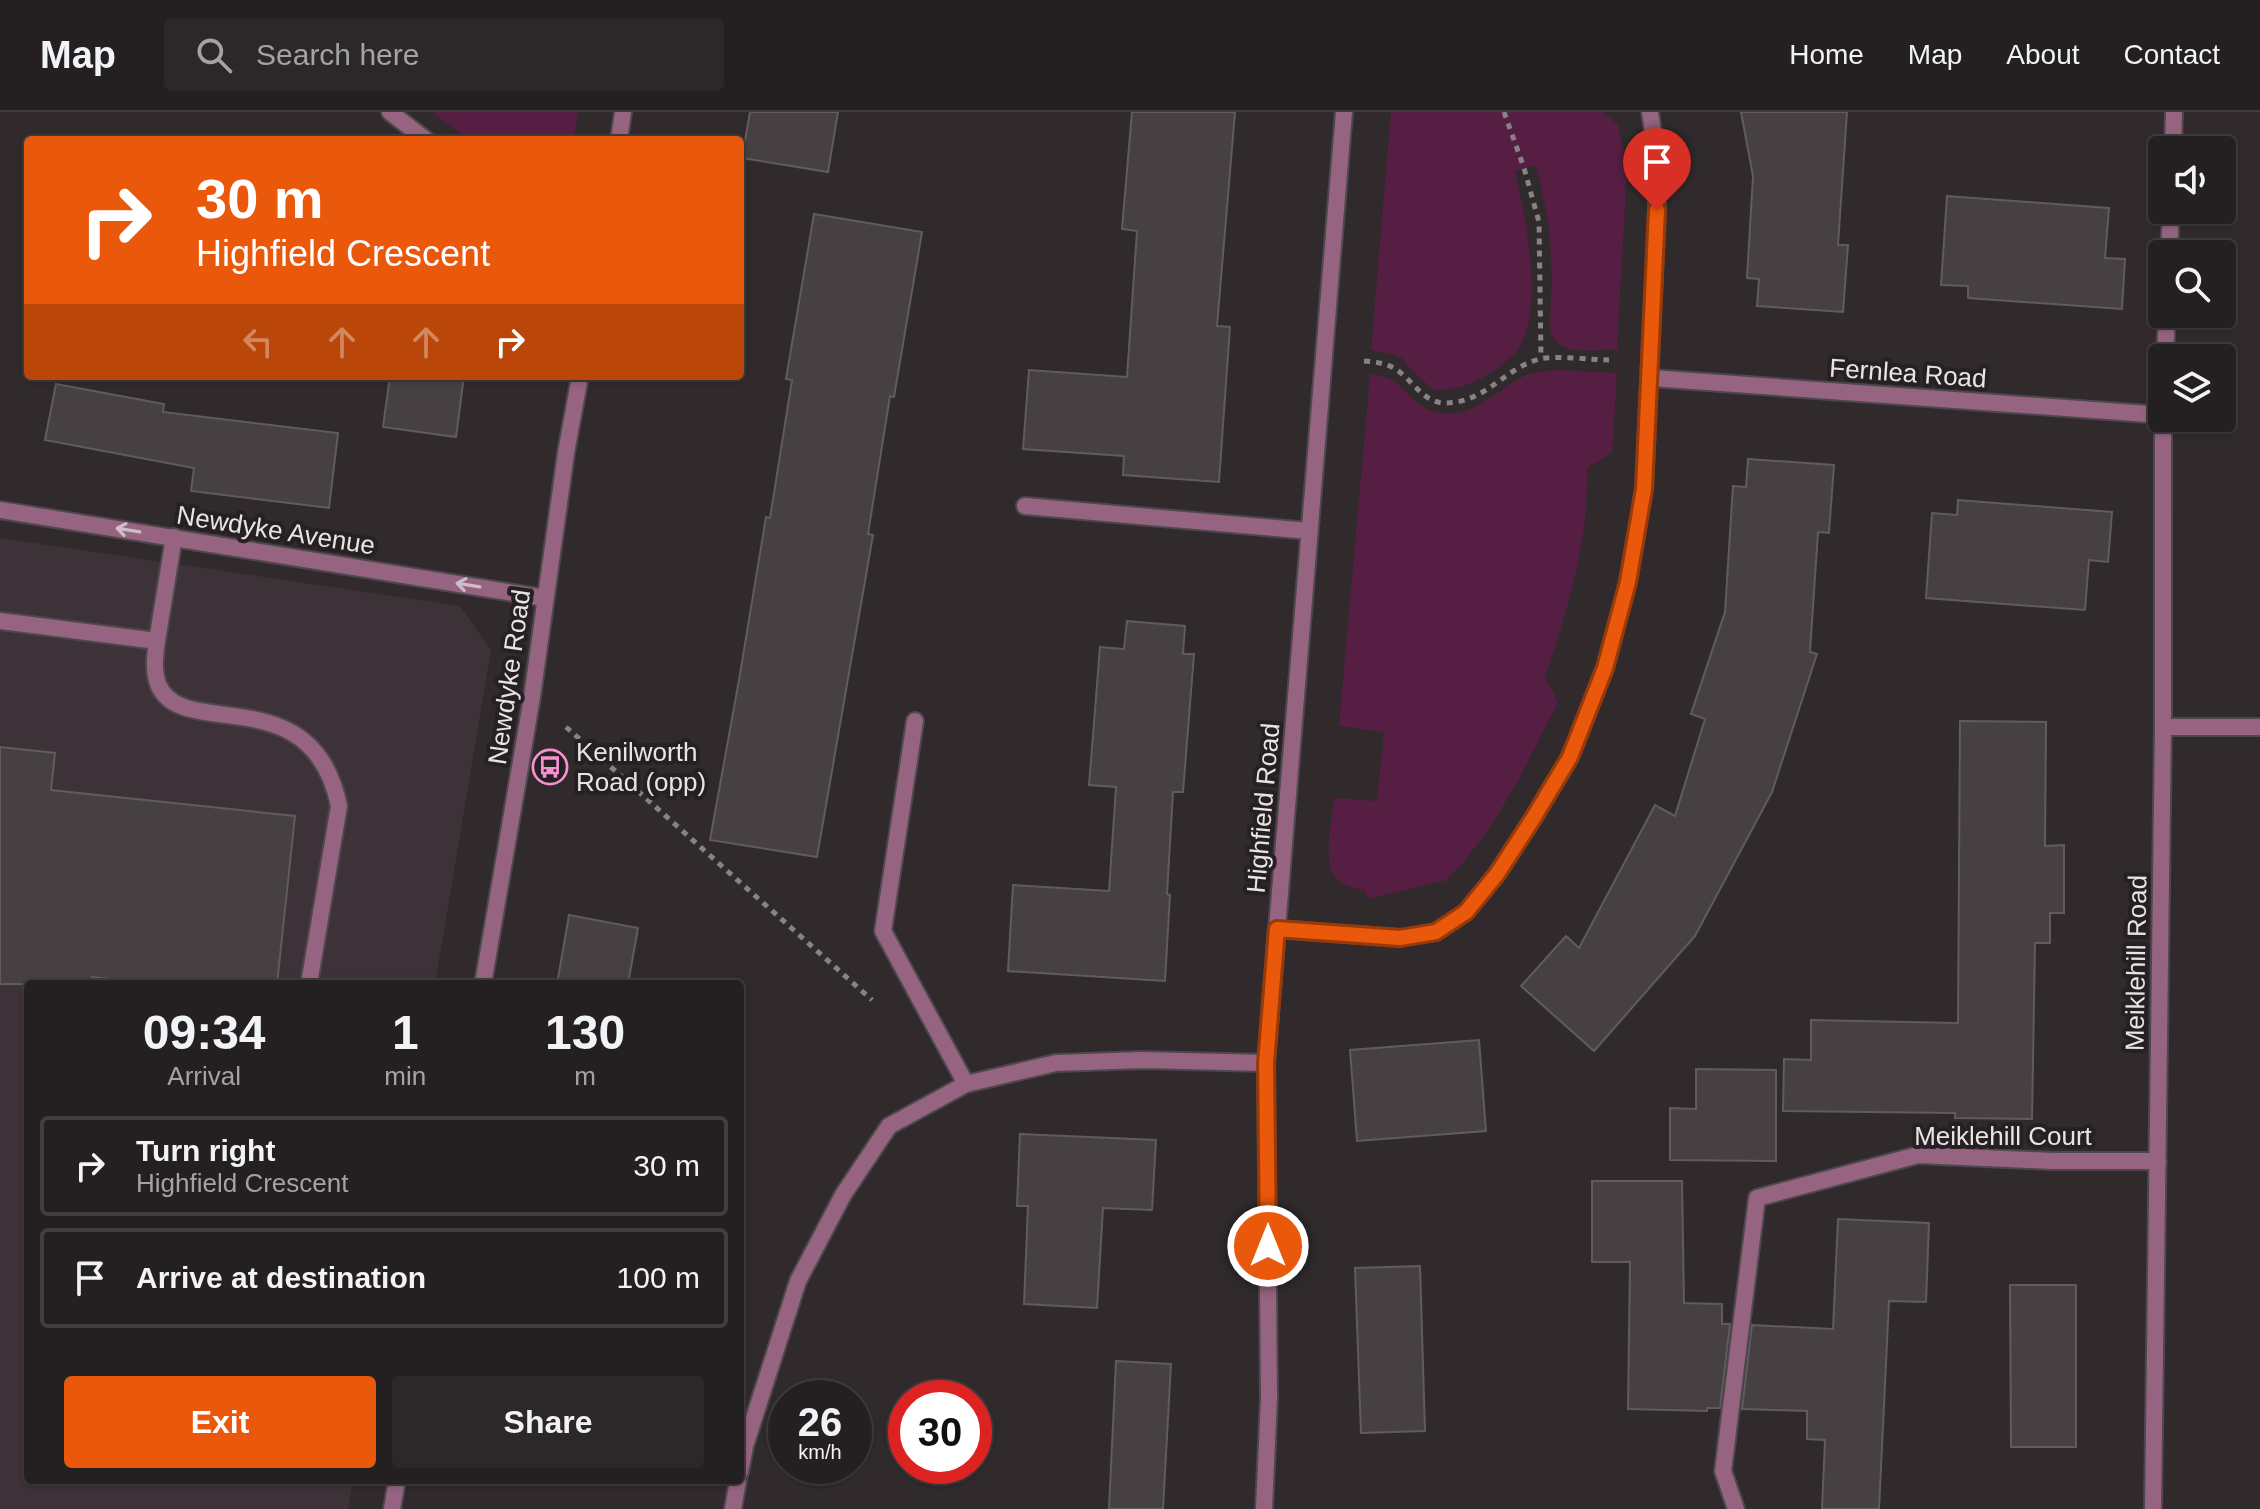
<!DOCTYPE html>
<html lang="en">
<head>
<meta charset="utf-8">
<style>
  body { margin:0; font-family:Helvetica,sans-serif; background:#2c282a; color:#f1f3f6; height:100vh; display:flex; flex-direction:column; font-size:30px; white-space:nowrap }
  * { box-sizing:border-box; margin:0 }
  p { font-size:26px; color:#a3a3a5 }
  .icon { flex:none; width:44px; height:44px; fill:none; stroke:currentColor; stroke-width:2; stroke-linecap:round; stroke-linejoin:round }
  .map { position:relative; flex:1; overflow:hidden }
  .drawer { position:absolute; left:24px; top:868px; width:720px; height:504px; display:flex; flex-direction:column; background:#242022; border-radius:8px; box-shadow:0 2px 6px #0004,0 0 0 2px #413e40 }
  .drawer>* { flex:none }
  .top-card { position:absolute; left:24px; top:24px; width:720px; height:244px; border-radius:8px; box-shadow:0 2px 6px #0004,0 0 0 2px #413e40; background:#ea580c; color:#fff; overflow:hidden }
  .fabs { position:absolute; left:2148px; top:24px; display:grid; gap:16px }
  .fabs a { display:grid; place-items:center; width:88px; height:88px; border-radius:8px; background:#242022; box-shadow:0 2px 6px #0004,0 0 0 2px #413e40; font-size:40px }
  .speed { position:absolute; left:768px; top:1268px; display:flex; gap:16px; font-size:40px; font-weight:700; text-align:center }
  .speed>* { display:grid; place-content:center; width:104px; height:104px; border-radius:50%; background:#242022; box-shadow:0 2px 6px #0004,0 0 0 2px #413e40; line-height:1 }
  .speed small { font-size:20px; font-weight:400 }
  .speed .limit { border:12px solid #d22; background:#fff; color:#111 }
  .pin { position:absolute; display:grid; place-items:center; width:68px; height:68px; color:#fff; margin:-82px -34px; border-radius:50% 50% 50% 0; rotate:-45deg; box-shadow:0 0 8px #0007 }
  .pin .icon { rotate:45deg }
  .me { position:absolute; width:88px; margin:-44px; rotate:0deg; stroke-linejoin:round; filter:drop-shadow(0 0 6px #0008) }
  .turn { display:flex; align-items:center; gap:28px; height:168px; padding:0 40px; font-size:36px }
  .turn .icon { width:104px; height:104px; stroke-width:2.5 }
  .turn b { display:block; font-size:56px; line-height:68px }
  .lanes { display:flex; align-items:center; height:76px; padding:0 40px; background:#0003; justify-content:center; gap:40px; direction:ltr }
  .lanes .off { opacity:.35 }
  .eta { display:flex; justify-content:space-evenly; align-items:center; height:136px; text-align:center }
  .eta b { font-size:48px; font-weight:600; line-height:56px }
  .button { display:flex; gap:16px; margin-top:auto; padding:16px 40px }
  .button a { flex:1; height:92px; border-radius:8px; background:#ea580c; color:#fff; font-size:32px; font-weight:600; line-height:92px; text-align:center }
  .button a+a { background:#2c282a; color:#f1f3f6 }
  ul { padding:0; list-style:none }
  li { display:flex; align-items:center; gap:24px; height:100px; margin:0 16px 12px; padding:0 24px; border:4px solid #413e40; border-radius:8px }
  li div { flex:1 }
  li b { display:block; font-size:30px }
  li em { font-style:normal }
  header { display:flex; align-items:center; gap:48px; box-sizing:border-box; height:112px; padding:0 40px; background:#242022; border-bottom:2px solid #413e40 }
  header strong { font-size:38px }
  nav { display:flex; gap:44px; margin-inline-start:auto; font-size:28px }
  .search { width:560px; height:72px; background:#2c282a; display:flex; align-items:center; gap:20px; box-sizing:border-box; padding:0 28px; border-radius:8px; color:#a3a3a5; font-size:30px }
  .map>svg:first-child { display:block }
</style>
</head>
<body>
<header>
<strong>Map</strong>
<div class="search"><svg class="icon" aria-label="search" viewBox="0 0 24 24"><circle cx="10" cy="10" r="6"/><path d="M15 15l6 6"/></svg>Search here</div>
<nav><a>Home</a><a>Map</a><a>About</a><a>Contact</a></nav>
</header>
<div class="map">
<svg width="2260" height="1397" viewBox="0 0 2260 1397">
  <rect width="100%" height="100%" fill="#302a2d"/>
  <path fill="#3d3238" d="M 0,426 L 460,494 L 491,538 L 435,872 L 28,872 L 28,1368 L 353,1368 L 348,1397 L 0,1397 Z"/>
  <path fill="#561e43" d="M 432,0 L 578,0 L 574,28 L 470,28 Z
    M 1391,0 L 1602,0 L 1618,13 L 1627,57 L 1617,237 C 1600,237 1570,243 1557,230 C 1546,221 1551,201 1551,188 C 1553,142 1549,97 1535,53 L 1515,59 C 1525,104 1545,194 1519,235 C 1512,246 1502,253 1491,260 C 1472,273 1457,278 1434,278 L 1410,257 L 1402,246 L 1393,242 L 1371,238 Z
    M 1561,258 L 1617,261 L 1612,341 L 1587,356 C 1587,370 1587,385 1586,400 C 1580,456 1563,512 1545,565 L 1558,590 L 1520,665 L 1493,711 L 1463,751 L 1447,768 L 1367,787 L 1365,779 C 1355,776 1344,774 1336,766 C 1322,751 1332,705 1334,686 L 1377,689 L 1384,620 L 1339,614 L 1370,262 C 1409,266 1409,296 1439,301 C 1473,307 1497,278 1524,264 C 1535,259 1549,259 1561,258 Z"/>
  <path fill="#464043" stroke="#615b5e" stroke-width="2" d="M 750,0 L 838,0 L 828,60 L 742,46 Z
    M 1132,0 L 1235,0 L 1217,214 L 1230,215 L 1219,370 L 1123,363 L 1124,344 L 1023,337 L 1029,258 L 1127,265 L 1137,119 L 1122,117 Z
    M 1741,0 L 1847,0 L 1838,133 L 1848,133 L 1843,200 L 1757,194 L 1759,167 L 1747,166 L 1753,64 Z
    M 1947,84 L 2109,96 L 2105,146 L 2125,147 L 2122,197 L 1968,186 L 1968,174 L 1941,173 Z
    M 814,102 L 922,120 L 894,285 L 890,284 L 868,422 L 873,423 L 817,745 L 710,728 L 739,568 L 766,405 L 770,406 L 792,268 L 786,267 Z
    M 390,264 L 464,264 L 456,325 L 383,315 Z
    M 56,272 L 164,292 L 163,300 L 338,321 L 329,396 L 191,379 L 194,356 L 45,328 Z
    M 1748,347 L 1834,353 L 1829,421 L 1818,420 L 1810,540 L 1817,542 L 1772,680 L 1695,824 L 1594,939 L 1521,874 L 1566,824 L 1579,836 L 1655,693 L 1675,704 L 1705,607 L 1691,602 L 1725,500 L 1733,374 L 1746,375 Z
    M 1958,388 L 2112,400 L 2108,450 L 2089,448 L 2085,498 L 1926,486 L 1932,401 L 1957,403 Z
    M 1127,509 L 1185,514 L 1183,542 L 1194,542 L 1183,680 L 1173,680 L 1167,782 L 1170,783 L 1165,869 L 1008,859 L 1013,773 L 1109,779 L 1116,675 L 1089,673 L 1100,535 L 1124,537 Z
    M 1960,609 L 2046,610 L 2045,734 L 2064,733 L 2064,801 L 2050,801 L 2050,831 L 2035,831 L 2032,1007 L 1955,1006 L 1955,1001 L 1783,999 L 1784,947 L 1811,948 L 1811,908 L 1958,911 Z
    M 0,635 L 55,641 L 51,678 L 295,704 L 277,872 L 158,872 L 92,865 L 91,872 L 0,872 Z
    M 569,803 L 638,816 L 628,872 L 557,872 Z
    M 1479,928 L 1486,1019 L 1357,1029 L 1350,938 Z
    M 1696,957 L 1776,958 L 1776,1049 L 1670,1048 L 1670,996 L 1696,997 Z
    M 1020,1022 L 1156,1028 L 1152,1098 L 1103,1096 L 1097,1196 L 1024,1192 L 1028,1094 L 1017,1094 Z
    M 1592,1069 L 1682,1069 L 1684,1191 L 1722,1192 L 1722,1212 L 1730,1212 L 1720,1296 L 1707,1296 L 1707,1299 L 1628,1297 L 1630,1150 L 1592,1150 Z
    M 1838,1107 L 1929,1111 L 1926,1190 L 1889,1189 L 1879,1397 L 1822,1397 L 1825,1328 L 1807,1327 L 1807,1299 L 1742,1297 L 1752,1213 L 1833,1217 Z
    M 1420,1154 L 1425,1319 L 1361,1321 L 1355,1156 Z
    M 2010,1173 L 2076,1173 L 2076,1335 L 2011,1335 Z
    M 1116,1249 L 1171,1252 L 1163,1397 L 1109,1397 Z"/>
  <g fill="none" stroke-linecap="round" stroke-linejoin="round">
    <g stroke="#4d484b" stroke-width="20">
      <path id="lane" d="M 390,0 L 426,28
        M 1025,394 L 1309,419
        M 0,509 L 157,529 L 174,425
        M 157,529 C 155,543 153,558 158,572 C 181,631 312,563 339,694 L 309,872
        M 915,609 L 883,819 L 966,972"/>
    </g>
    <g stroke="#4d484b" stroke-width="20">
      <path id="street" d="M 619,28 L 623,0
        M 2173,38 L 2174,0
        M 2169,142 L 2171,98
        M 2165,246 L 2167,202
        M 1651,266 L 2162,303
        M 0,398 L 545,486
        M 2163,615 L 2260,615
        M 1277,817 L 1400,826 L 1436,820 L 1466,800 L 1497,762 L 1534,705 L 1570,645 L 1605,556 L 1628,470 L 1644,377 L 1657,98 L 1656,39 L 1650,0
        M 483,872 L 532,585 L 566,341 L 580,264
        M 740,1360 L 745,1334 L 798,1169 L 843,1083 L 889,1014 L 966,972 L 1056,951 L 1143,948 L 1266,951
        M 392,1397 L 397,1368
        M 733,1397 L 738,1368
        M 1264,1397 L 1269,1286 L 1266,951 L 1344,0
        M 1736,1397 L 1723,1359 L 1757,1086 L 1918,1043 L 2052,1049 L 2158,1049
        M 2153,1397 L 2163,615 L 2163,306"/>
    </g>
    <path stroke="#878284" stroke-width="5" stroke-dasharray="6 6" stroke-linecap="butt" d="M 1504,0 L 1524,56 L 1539,110 L 1541,246
      M 1364,249 C 1375,250 1385,251 1394,256 C 1412,267 1423,291 1445,291 C 1486,291 1504,256 1540,247 C 1554,243 1592,248 1609,248
      M 566,615 L 872,888"/>
    <use href="#lane" stroke="#966381" stroke-width="16"/>
    <use href="#street" stroke="#966381" stroke-width="16"/>
  </g>
  <defs><path id="oneway-shaft" d="M-6 0H5M1.5-3L5.5 0L1.5 3" fill="none" stroke-width="1.6" stroke-linecap="round" stroke-linejoin="round" transform="scale(2)"/></defs>
  <g stroke="#cfbdc8">
    <use href="#oneway-shaft" transform="translate(128 418) rotate(-171)"/>
    <use href="#oneway-shaft" transform="translate(468 473) rotate(-171)"/>
  </g>
  <g fill="none" stroke-linecap="round" stroke-linejoin="round">
    <g stroke="#983908" stroke-width="20">
      <path id="route" d="M 1268,1134 L 1266,951 L 1277,817 L 1400,826 L 1436,820 L 1466,800 L 1497,762 L 1534,705 L 1570,645 L 1605,556 L 1628,470 L 1644,377 L 1657,98"/>
    </g>
    <use href="#route" stroke="#ea580c" stroke-width="14"/>
  </g>
  <defs>
    <g id="bus-ring" transform="scale(1.8)"><circle r="9.5" fill="#262023" stroke="#f690cf" stroke-width="1.5"/><path d="M-5-6H5V4H4V6H2V4H-2V6H-4V4H-5ZM-3.5-4V0h7V-4ZM-3.5 1.2v1.5H-2V1.2ZM2 1.2v1.5H3.5V1.2Z" fill="#f690cf"/></g>
  </defs>
  <g fill-rule="evenodd">
    <use href="#bus-ring" x="550" y="655"/>
  </g>
  <g text-anchor="middle" stroke-width="8" stroke-linejoin="round" paint-order="stroke">
    <g font-size="26" fill="#e8e4e6" stroke="#262023">
      <text transform="translate(1908 261) rotate(4)" y="9">Fernlea Road</text>
      <text transform="translate(276 418) rotate(9)" y="9">Newdyke Avenue</text>
      <text transform="translate(509 565) rotate(-82)" y="9">Newdyke Road</text>
      <text transform="translate(1263 696) rotate(-85)" y="9">Highfield Road</text>
      <text transform="translate(2136 851) rotate(-89)" y="9">Meiklehill Road</text>
      <text x="2003" y="1033">Meiklehill Court</text>
    </g>
    <g font-size="26" fill="#e8e4e6" stroke="#262023" text-anchor="start">
      <text x="576" y="649">Kenilworth<tspan x="576" dy="30">Road (opp)</tspan></text>
    </g>
  </g>
</svg>
<div class="fabs">
<a><svg class="icon" aria-label="sound" viewBox="0 0 24 24"><path d="M4 9h4l5-4v14l-5-4H4zM17 9q2 3 0 6"/></svg></a>
<a><svg class="icon" aria-label="search" viewBox="0 0 24 24"><circle cx="10" cy="10" r="6"/><path d="M15 15l6 6"/></svg></a>
<a><svg class="icon" aria-label="layers" viewBox="0 0 24 24"><path d="M12 4l9 5-9 5-9-5zM3 14l9 5 9-5"/></svg></a>
</div>
<div class="speed"><div>26<small>km/h</small></div><div class="limit">30</div></div>
<div class="pin" style="left:1657px;top:98px;background:#d93025"><svg class="icon" aria-label="arrive" viewBox="0 0 24 24"><path d="M6 21V4h12l-3 4 3 4H6"/></svg></div>
<svg class="me" style="left:1268px;top:1134px" viewBox="-20 -20 40 40"><circle r="17" fill="#ea580c" stroke="#fff" stroke-width="3"/><path d="M0-11L8 9 0 5-8 9z" fill="#fff"/></svg>
<div class="top-card">
<div class="turn"><svg class="icon" aria-label="right" viewBox="0 0 24 24"><path d="M7 20v-9h11M14 6l5 5-5 5"/></svg><div><b>30 m</b>Highfield Crescent</div></div>
<div class="lanes"><svg class="icon off" aria-label="left" viewBox="0 0 24 24"><path d="M17 20v-9H6M10 6l-5 5 5 5"/></svg><svg class="icon off" aria-label="ahead" viewBox="0 0 24 24"><path d="M12 20V5M6 11l6-6 6 6"/></svg><svg class="icon off" aria-label="ahead" viewBox="0 0 24 24"><path d="M12 20V5M6 11l6-6 6 6"/></svg><svg class="icon" aria-label="right" viewBox="0 0 24 24"><path d="M7 20v-9h11M14 6l5 5-5 5"/></svg></div>
</div>
<section class="drawer">
<div class="eta">
<div><b>09:34</b><p>Arrival</p></div>
<div><b>1</b><p>min</p></div>
<div><b>130</b><p>m</p></div>
</div>
<ul>
<li><svg class="icon" aria-label="right" viewBox="0 0 24 24"><path d="M7 20v-9h11M14 6l5 5-5 5"/></svg><div><b>Turn right</b><p>Highfield Crescent</p></div><em>30 m</em></li>
<li><svg class="icon" aria-label="arrive" viewBox="0 0 24 24"><path d="M6 21V4h12l-3 4 3 4H6"/></svg><div><b>Arrive at destination</b></div><em>100 m</em></li>
</ul>
<div class="button"><a>Exit</a><a>Share</a></div>
</section>
</div>
</body>
</html>
